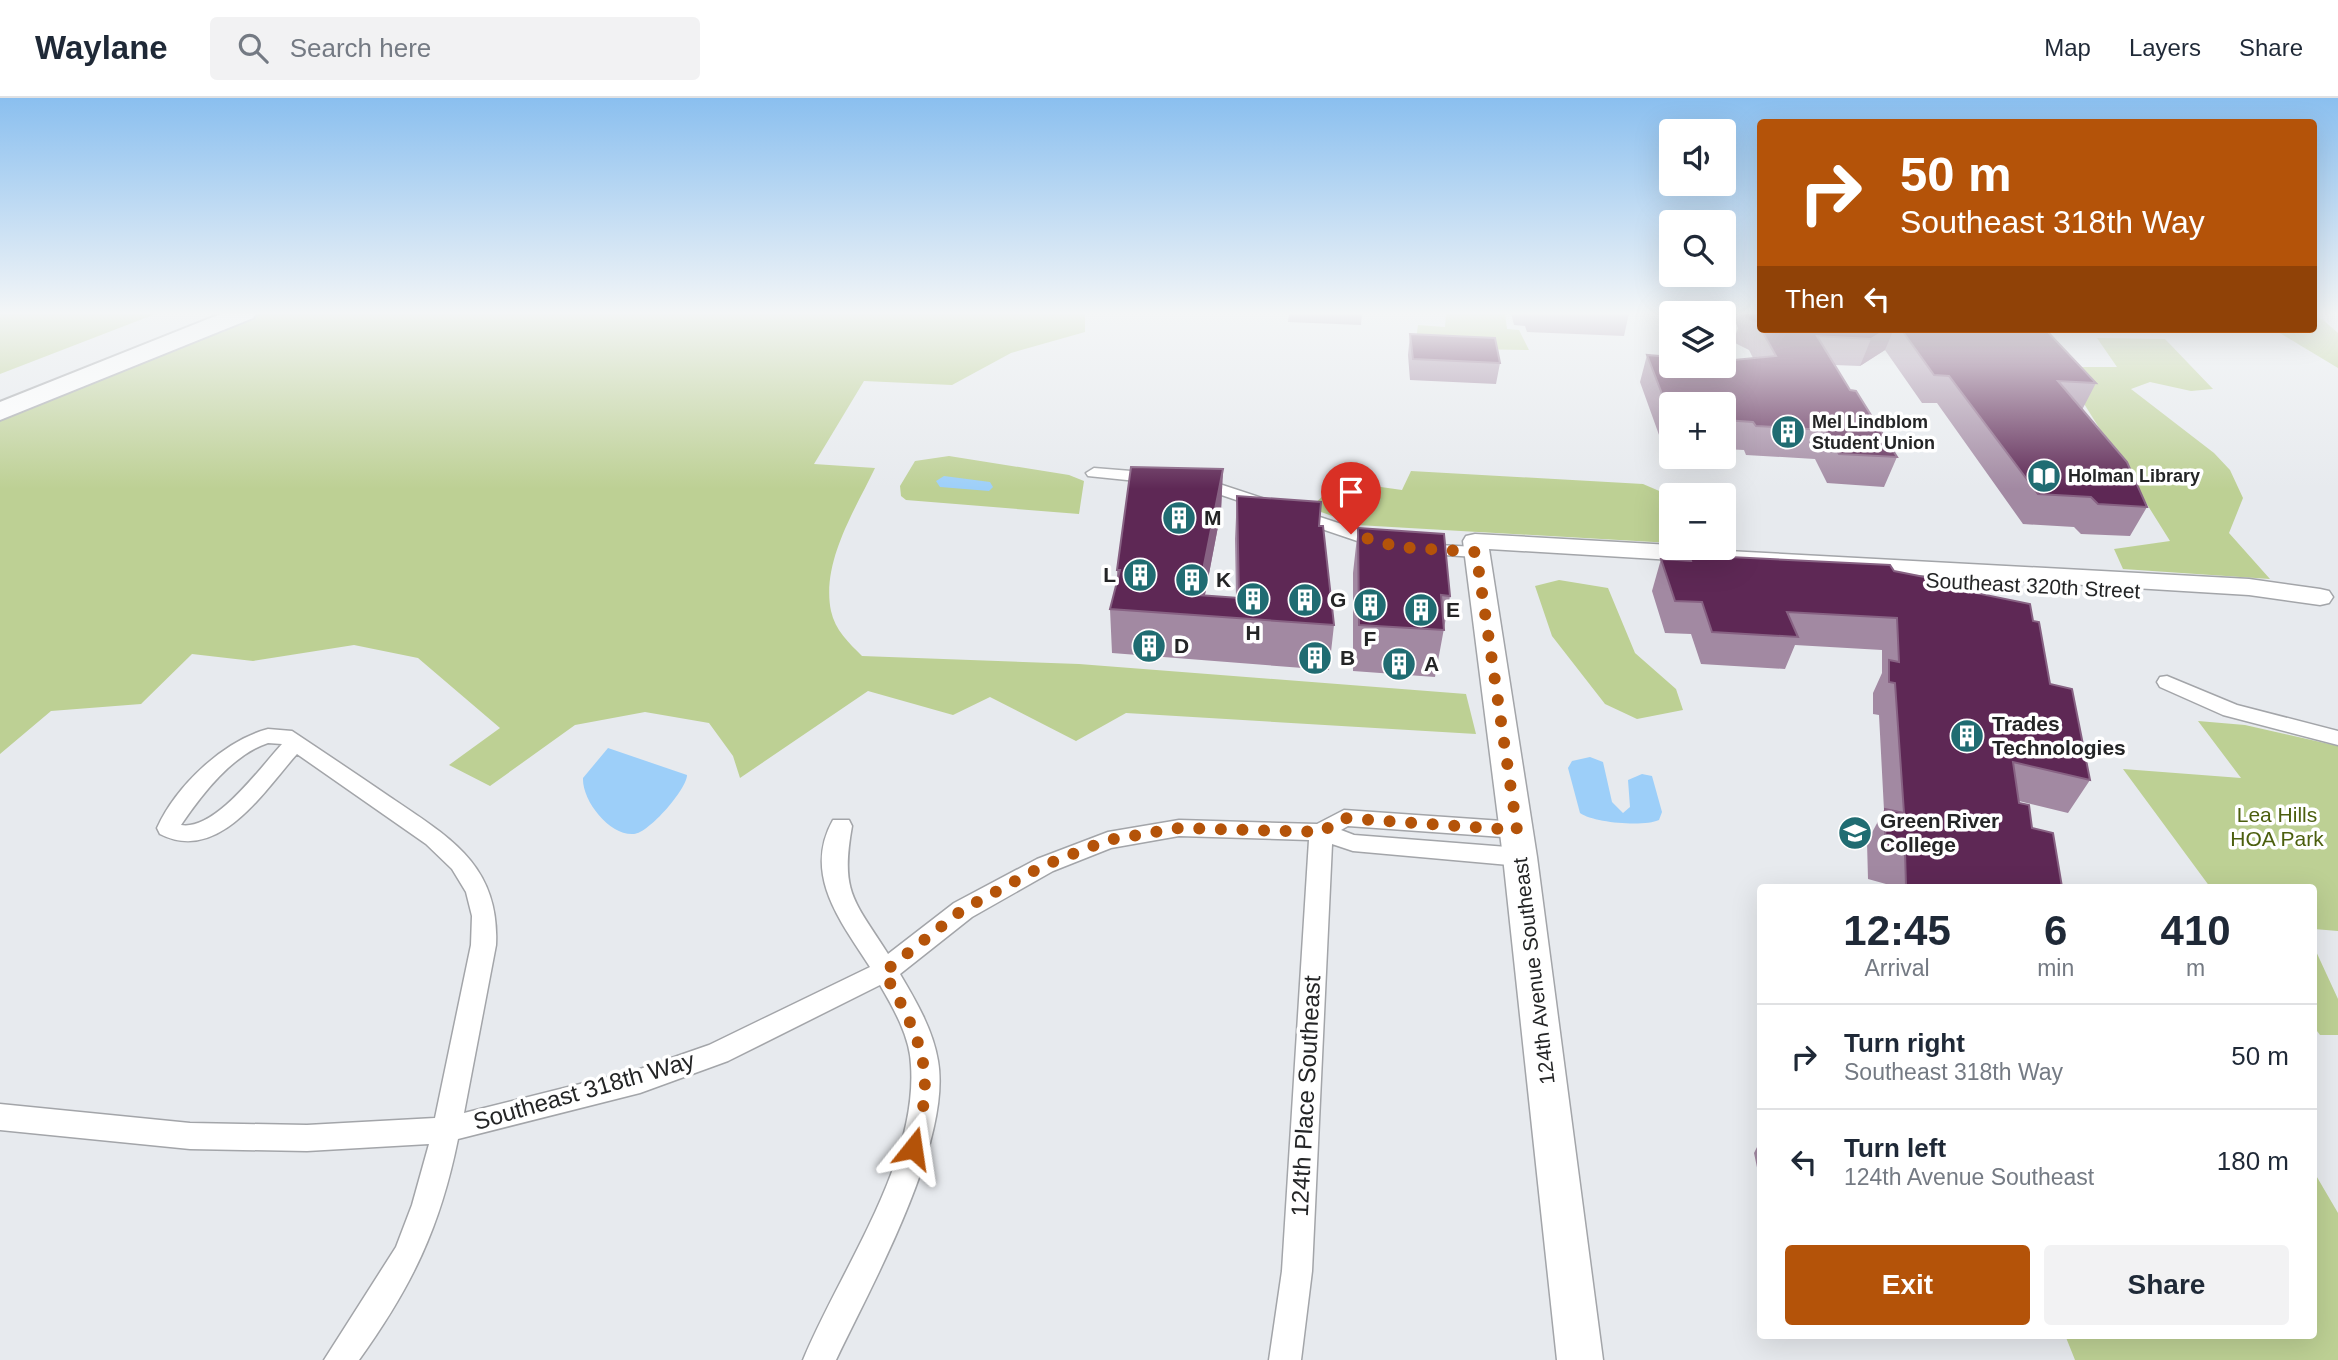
<!DOCTYPE html>
<html lang="en">
<head>
<meta charset="utf-8">
<style>
  body { margin:0; font-family:Helvetica,sans-serif; background:#f2f2f3; color:#1f2937; height:100vh; display:flex; flex-direction:column; font-size:26px; white-space:nowrap }
  * { box-sizing:border-box; margin:0 }
  p { font-size:23px; color:#747a83 }
  .icon { flex:none; width:38px; height:38px; fill:none; stroke:currentColor; stroke-width:2; stroke-linecap:round; stroke-linejoin:round }
  .map { position:relative; flex:1; overflow:hidden }
  .side { position:absolute; left:1757px; top:786px; width:560px; height:455px; display:flex; flex-direction:column; background:#fff; border-radius:7px; box-shadow:0 7px 28px #0002 }
  .side>* { flex:none }
  .guide { position:absolute; left:1757px; top:21px; width:560px; height:214px; border-radius:7px; box-shadow:0 7px 28px #0002; background:#b45309; color:#fff; overflow:hidden }
  .fabs { position:absolute; left:1659px; top:21px; display:grid; gap:14px }
  .fabs a { display:grid; place-items:center; width:77px; height:77px; border-radius:7px; background:#fff; box-shadow:0 7px 28px #0002; font-size:35px }
  .pin { position:absolute; display:grid; place-items:center; width:60px; height:60px; color:#fff; margin:-72px -30px; border-radius:50% 50% 50% 0; rotate:-45deg; box-shadow:0 0 7px #0007 }
  .pin .icon { rotate:45deg }
  .me { position:absolute; width:77px; margin:-38px; rotate:15deg; stroke-linejoin:round; filter:drop-shadow(0 0 5px #0008) }
  .turn { display:flex; align-items:center; gap:24px; height:147px; padding:0 28px; font-size:32px }
  .turn .icon { width:91px; height:91px; stroke-width:2.5 }
  .turn b { display:block; font-size:49px; line-height:60px }
  .then { display:flex; align-items:center; height:66px; padding:0 28px; background:#0003; gap:14px; font-size:26px }
  .eta { display:flex; justify-content:space-evenly; align-items:center; height:119px; text-align:center }
  .eta b { font-size:42px; font-weight:800; line-height:49px }
  .button { display:flex; gap:14px; margin-top:auto; padding:14px 28px }
  .button a { flex:1; height:80px; border-radius:7px; background:#b45309; color:#fff; font-size:28px; font-weight:800; line-height:80px; text-align:center }
  .button a+a { background:#f2f2f3; color:#1f2937 }
  ul { padding:0; list-style:none }
  li { display:flex; align-items:center; gap:21px; height:105px; padding:0 28px; border-top:2px solid #e0e1e3 }
  li div { flex:1 }
  li b { display:block; font-size:26px }
  li em { font-style:normal }
  header { display:flex; align-items:center; gap:42px; box-sizing:border-box; height:98px; padding:0 35px; background:#fff; border-bottom:2px solid #e0e1e3 }
  header strong { font-size:33px }
  nav { display:flex; gap:38px; margin-inline-start:auto; font-size:24px }
  .search { width:490px; height:63px; background:#f2f2f3; display:flex; align-items:center; gap:18px; box-sizing:border-box; padding:0 24px; border-radius:7px; color:#747a83; font-size:26px }
  .map>svg:first-child { display:block }
</style>
</head>
<body>
<header>
<strong>Waylane</strong>
<div class="search"><svg class="icon" aria-label="search" viewBox="0 0 24 24"><circle cx="10" cy="10" r="6"/><path d="M15 15l6 6"/></svg>Search here</div>
<nav><a>Map</a><a>Layers</a><a>Share</a></nav>
</header>
<div class="map">
<svg width="2338" height="1262" viewBox="0 0 2338 1262">
  <rect width="100%" height="100%" fill="#e7eaee"/>
  <path fill="#bdd094" d="M 0,215 L 158,215 L 0,276 Z
    M 260,215 L 1085,215 L 1085,234 L 1011,255 L 952,287 L 864,283 L 814,366 L 875,370 C 855,412 821,464 831,513 C 835,532 849,545 862,558 L 1079,566 L 1466,596 L 1476,636 L 1126,615 L 1076,643 L 990,599 L 953,617 L 868,593 L 740,680 L 733,658 L 709,625 L 645,614 L 575,627 L 490,688 L 449,667 L 500,630 L 418,560 L 354,547 L 253,563 L 192,556 L 141,606 L 51,613 L 0,656 L 0,317 Z
    M 1446,215 L 1505,215 L 1507,231 L 1519,232 L 1529,252 L 1415,250 L 1418,227 L 1445,229 Z
    M 2315,215 L 2338,235 L 2338,270 L 2273,231 L 2314,231 Z
    M 2097,240 L 2165,241 L 2213,291 L 2191,293 L 2150,284 L 2131,291 L 2214,355 L 2230,372 L 2243,400 L 2229,435 L 2270,481 L 2123,471 L 2114,451 L 2170,443 L 2061,269 L 2117,269 Z
    M 949,358 L 1069,377 L 1084,383 L 1079,416 L 906,402 L 901,398 L 900,388 L 915,363 Z
    M 1411,373 L 1643,386 L 1671,398 L 1671,445 L 1357,427 L 1310,410 L 1339,383 L 1402,392 Z
    M 1559,482 L 1608,490 L 1635,555 L 1676,591 L 1683,612 L 1637,621 L 1605,606 L 1552,538 L 1535,488 Z
    M 2198,623 L 2245,627 L 2338,648 L 2338,833 L 2314,831 L 2314,789 L 2210,789 L 2123,671 L 2241,680 Z
    M 2314,849 L 2338,901 L 2338,937 L 2320,937 L 2314,929 Z
    M 2314,1074 L 2338,1115 L 2338,1262 L 2075,1262 L 2065,1237 L 2314,1237 Z"/>
  <path fill="#9dcff9" d="M 944,378 L 990,384 L 993,389 L 989,393 L 940,389 L 936,383 Z
    M 608,650 L 687,677 C 687,691 649,735 634,736 C 610,738 582,703 583,680 Z
    M 1590,659 L 1603,664 L 1612,704 L 1623,715 L 1630,709 L 1628,682 L 1642,676 L 1652,678 L 1662,714 L 1659,722 C 1644,729 1594,725 1580,715 L 1568,670 L 1572,663 Z"/>
  <g fill="none" stroke-linecap="round" stroke-linejoin="round">
    <g stroke="#a3a5a9" stroke-width="3">
      <path id="street" d="M 1094,370 L 1156,375 L 1164,380 L 1156,385 L 1088,378 L 1086,375 Z
        M 1195,378 L 1390,442 L 1393,446 L 1390,450 L 1378,450 L 1189,386 L 1187,383 Z
        M 1419,446 L 1476,449 L 1485,454 L 1476,459 L 1413,455 L 1410,451 Z
        M 2167,578 L 2237,607 L 2338,633 L 2338,647 L 2223,617 L 2160,589 L 2157,584 L 2160,579 Z
        M 268,631 L 292,633 C 325,655 358,677 390,699 C 449,739 500,767 496,847 L 464,1015 L 640,971 L 709,947 L 870,869 C 842,825 802,777 833,722 L 849,722 L 852,728 C 840,795 854,802 888,856 L 954,805 L 1037,761 L 1108,734 L 1179,722 L 1317,726 L 1344,712 L 1517,724 L 1525,726 L 1528,732 L 1525,738 L 1517,740 L 1348,728 L 1341,732 L 1354,737 L 1520,750 L 1528,753 L 1532,759 L 1528,765 L 1520,768 L 1353,753 L 1332,746 L 1312,1173 L 1301,1262 L 1269,1262 L 1282,1173 L 1309,742 L 1179,738 L 1111,750 L 1053,773 L 972,819 L 900,876 C 916,903 933,932 938,963 C 952,1044 871,1188 836,1262 L 803,1262 C 839,1174 918,1066 911,967 C 910,939 894,911 880,887 L 728,963 L 640,995 L 458,1041 C 440,1130 412,1188 359,1262 L 324,1262 L 396,1149 L 412,1107 L 429,1046 L 307,1053 L 190,1051 L 0,1032 L 0,1006 L 190,1025 L 307,1027 L 435,1020 L 471,847 L 472,818 L 466,794 L 452,771 L 426,746 L 297,656 C 263,694 219,766 160,736 L 157,730 C 176,688 223,643 268,631 ZM 268,645 L 282,646 C 260,670 215,733 181,727 C 202,696 232,657 268,645 Z"/>
    </g>
    <g stroke="#a3a5a9" stroke-width="3">
      <path id="secondary" d="M 1475,436 L 1671,447 L 1671,450 L 2249,481 L 2320,491 L 2329,493 L 2333,499 L 2329,505 L 2320,507 L 2249,497 L 1489,451 L 1537,759 L 1603,1262 L 1557,1262 L 1503,759 L 1463,443 L 1466,438 Z"/>
    </g>
    <g stroke="#a3a5a9" stroke-width="4">
      <path id="highway" d="M 223,215 L 256,215 L 253,220 L 0,322 L 0,304 Z"/>
    </g>
    <use href="#street" fill="#fff" fill-rule="evenodd"/>
    <use href="#secondary" fill="#fff" fill-rule="evenodd"/>
    <use href="#highway" fill="#fff" fill-rule="evenodd"/>
  </g>
  <path fill="#a289a2" d="M 1289,215 L 1362,215 L 1361,227 L 1288,224 Z
    M 1511,215 L 1629,215 L 1624,238 L 1527,234 L 1525,228 L 1514,227 Z
    M 1732,215 L 1760,215 L 1760,231 L 2045,231 L 2096,285 L 2082,312 L 2147,409 L 2130,438 L 2081,436 L 2074,429 L 2023,426 L 1937,305 L 1922,305 L 1885,252 L 1860,268 L 1834,267 L 1850,292 L 1897,359 L 1884,389 L 1827,385 L 1815,361 L 1746,357 L 1744,352 L 1724,351 L 1724,306 L 1671,306 L 1671,348 L 1663,348 L 1640,284 L 1647,257 L 1671,268 L 1753,260 L 1749,252 L 1733,244 L 1738,230 Z
    M 1410,236 L 1500,265 L 1496,286 L 1410,282 L 1408,257 Z
    M 1223,371 L 1221,413 L 1205,497 L 1236,500 L 1235,441 L 1237,398 L 1319,428 L 1334,527 L 1329,572 L 1112,555 L 1110,511 L 1117,483 L 1117,472 Z
    M 1358,430 L 1450,498 L 1435,579 L 1353,573 L 1353,475 Z
    M 1689,457 L 1894,473 L 1961,492 L 2033,523 L 2050,586 L 2090,682 L 2068,715 L 2019,703 L 2062,789 L 1886,789 L 1886,786 L 1868,781 L 1867,744 L 1884,712 L 1879,617 L 1873,616 L 1873,595 L 1882,575 L 1882,552 L 1795,547 L 1785,571 L 1701,566 L 1691,536 L 1665,535 L 1652,493 L 1661,461 L 1688,463 Z
    M 1760,1043 L 1760,1084 L 1754,1055 Z"/>
  <path fill="#876283" d="M 1887,231 L 1894,231 L 1885,252 L 1860,268 L 1871,241 Z
    M 1223,371 L 1221,413 L 1201,517 L 1198,497 Z"/>
  <path fill="#5e2855" stroke="#876283" stroke-width="2" d="M 1748,215 L 1760,215 L 1760,230 L 1758,226 L 1742,217 Z
    M 1761,231 L 1887,231 L 1871,241 L 1817,238 L 1850,292 L 1856,293 L 1897,359 L 1839,356 L 1826,332 L 1756,328 L 1753,324 L 1724,322 L 1724,306 L 1671,306 L 1671,319 L 1647,257 L 1671,259 L 1671,268 L 1724,268 L 1724,257 L 1732,258 L 1734,262 L 1776,258 Z
    M 1901,231 L 2045,231 L 2096,285 L 2058,283 L 2127,364 L 2147,409 L 2098,406 L 2091,399 L 2038,396 L 1949,278 L 1934,277 Z
    M 1410,236 L 1495,240 L 1500,265 L 1413,261 Z
    M 1131,369 L 1223,371 L 1198,497 L 1239,500 L 1237,398 L 1321,404 L 1319,428 L 1323,428 L 1334,527 L 1110,511 L 1120,472 L 1117,472 Z
    M 1358,430 L 1444,436 L 1450,498 L 1441,497 L 1444,532 L 1359,527 Z
    M 1689,457 L 1890,467 L 1894,473 L 1960,486 L 1961,492 L 2030,506 L 2033,523 L 2039,524 L 2050,586 L 2072,591 L 2090,682 L 2013,664 L 2019,705 L 2029,707 L 2032,730 L 2053,735 L 2062,789 L 1906,789 L 1905,753 L 1886,748 L 1885,728 L 1885,711 L 1904,715 L 1895,585 L 1889,584 L 1889,562 L 1899,564 L 1897,520 L 1787,514 L 1798,539 L 1712,534 L 1702,504 L 1675,503 L 1661,461 L 1691,463 Z"/>
  <linearGradient id="sky" x2="0" y2="1"><stop stop-color="#8abfef"/><stop offset="0.55" stop-color="#f4f6f7"/><stop offset="1" stop-color="#f4f6f7" stop-opacity="0"/></linearGradient>
  <rect width="2338" height="391" fill="url(#sky)"/>
  <g fill="none" stroke-linecap="round" stroke-linejoin="round">
    <path stroke="#b45309" stroke-width="12" stroke-dasharray="0 21.6" d="M 913,1050 C 938,973 921,942 884,874 L 962,812 L 1045,767 L 1108,742 L 1179,730 L 1321,734 L 1344,720 L 1517,732 L 1476,454 L 1398,449 L 1351,436"/>
  </g>
  <defs>
    <g id="building-disc" transform="scale(1.75)"><circle r="9.5" fill="#206c72" stroke="#fff"/><path d="M-4-6H4V6H1V3H-1V6H-4ZM-2.5-4.3h1.7v1.8h-1.7ZM.8-4.3h1.7v1.8H.8ZM-2.5-1h1.7V.8h-1.7ZM.8-1h1.7V.8H.8Z" fill="#fff"/></g>
    <g id="library-disc" transform="scale(1.75)"><circle r="9.5" fill="#206c72" stroke="#fff"/><path d="M-6-4Q-3-5.5-.7-3.5V5Q-3 3-6 4ZM6-4Q3-5.5 .7-3.5V5Q3 3 6 4Z" fill="#fff"/></g>
    <g id="university-disc" transform="scale(1.75)"><circle r="9.5" fill="#206c72" stroke="#fff"/><path d="M0-5L7-2L0 1L-7-2ZM-4 1L0 2.5L4 1V4Q0 6-4 4Z" fill="#fff"/></g>
  </defs>
  <g fill-rule="evenodd">
    <use href="#building-disc" x="1788" y="334"/>
    <use href="#library-disc" x="2044" y="378"/>
    <use href="#building-disc" x="1179" y="420"/>
    <use href="#building-disc" x="1140" y="477"/>
    <use href="#building-disc" x="1192" y="482"/>
    <use href="#building-disc" x="1253" y="501"/>
    <use href="#building-disc" x="1305" y="502"/>
    <use href="#building-disc" x="1370" y="507"/>
    <use href="#building-disc" x="1421" y="512"/>
    <use href="#building-disc" x="1149" y="548"/>
    <use href="#building-disc" x="1315" y="560"/>
    <use href="#building-disc" x="1399" y="566"/>
    <use href="#building-disc" x="1967" y="638"/>
    <use href="#university-disc" x="1855" y="735"/>
  </g>
  <g text-anchor="middle" stroke-width="7" stroke-linejoin="round" paint-order="stroke">
    <g font-size="18" font-weight="bold" fill="#242526" stroke="#fff" text-anchor="start">
      <text x="1812" y="330">Mel Lindblom<tspan x="1812" dy="21">Student Union</tspan></text>
      <text x="2068" y="384">Holman Library</text>
    </g>
    <g font-size="21" font-weight="bold" fill="#242526" stroke="#fff" text-anchor="start">
      <text x="1204" y="427">M</text>
      <text x="1116" y="484" text-anchor="end">L</text>
      <text x="1216" y="489">K</text>
      <text x="1330" y="509">G</text>
      <text x="1446" y="519">E</text>
      <text x="1253" y="542" text-anchor="middle">H</text>
      <text x="1370" y="548" text-anchor="middle">F</text>
      <text x="1174" y="555">D</text>
      <text x="1340" y="567">B</text>
      <text x="1424" y="573">A</text>
      <text x="1992" y="633">Trades<tspan x="1992" dy="24">Technologies</tspan></text>
      <text x="1880" y="730">Green River<tspan x="1880" dy="24">College</tspan></text>
    </g>
    <g font-size="21" fill="#242526" stroke="#fff">
      <text transform="translate(2033 488) rotate(3)" y="7">Southeast 320th Street</text>
      <text transform="translate(1534 873) rotate(-97)" y="7">124th Avenue Southeast</text>
    </g>
    <g font-size="21" fill="#4c5f0f" stroke="#fff">
      <text x="2277" y="724">Lea Hills<tspan x="2277" dy="24">HOA Park</tspan></text>
    </g>
    <g font-size="24" fill="#242526" stroke="#fff">
      <text transform="translate(584 993) rotate(-16)" y="8">Southeast 318th Way</text>
      <text transform="translate(1306 998) rotate(-87)" y="8">124th Place Southeast</text>
    </g>
  </g>
</svg>
<div class="fabs">
<a><svg class="icon" aria-label="sound" viewBox="0 0 24 24"><path d="M4 9h4l5-4v14l-5-4H4zM17 9q2 3 0 6"/></svg></a>
<a><svg class="icon" aria-label="search" viewBox="0 0 24 24"><circle cx="10" cy="10" r="6"/><path d="M15 15l6 6"/></svg></a>
<a><svg class="icon" aria-label="layers" viewBox="0 0 24 24"><path d="M12 4l9 5-9 5-9-5zM3 14l9 5 9-5"/></svg></a>
<a>+</a>
<a>−</a>
</div>
<div class="pin" style="left:1351px;top:436px;background:#d93025"><svg class="icon" aria-label="arrive" viewBox="0 0 24 24"><path d="M6 21V4h12l-3 4 3 4H6"/></svg></div>
<svg class="me" style="left:913px;top:1050px" viewBox="-20 -20 40 40"><path d="M0-17L14 15 0 8-14 15z" fill="#b45309" stroke="#fff" stroke-width="4"/></svg>
<div class="guide">
<div class="turn"><svg class="icon" aria-label="right" viewBox="0 0 24 24"><path d="M7 20v-9h11M14 6l5 5-5 5"/></svg><div><b>50 m</b>Southeast 318th Way</div></div>
<div class="then">Then<svg class="icon" aria-label="left" viewBox="0 0 24 24"><path d="M17 20v-9H6M10 6l-5 5 5 5"/></svg></div>
</div>
<section class="side">
<div class="eta">
<div><b>12:45</b><p>Arrival</p></div>
<div><b>6</b><p>min</p></div>
<div><b>410</b><p>m</p></div>
</div>
<ul>
<li><svg class="icon" aria-label="right" viewBox="0 0 24 24"><path d="M7 20v-9h11M14 6l5 5-5 5"/></svg><div><b>Turn right</b><p>Southeast 318th Way</p></div><em>50 m</em></li>
<li><svg class="icon" aria-label="left" viewBox="0 0 24 24"><path d="M17 20v-9H6M10 6l-5 5 5 5"/></svg><div><b>Turn left</b><p>124th Avenue Southeast</p></div><em>180 m</em></li>
</ul>
<div class="button"><a>Exit</a><a>Share</a></div>
</section>
</div>
</body>
</html>
